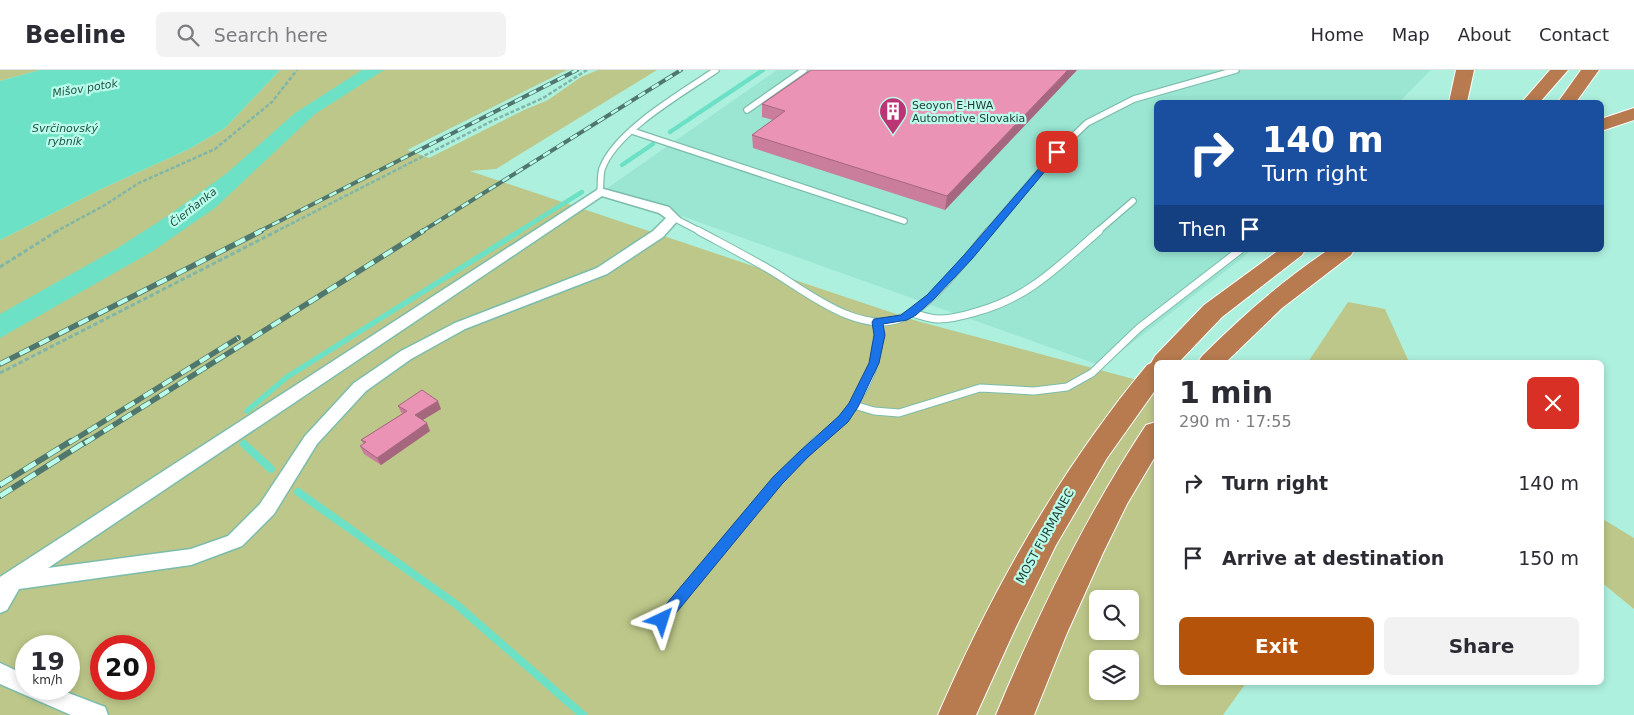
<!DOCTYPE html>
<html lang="en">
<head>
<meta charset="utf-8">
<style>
  body { margin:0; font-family:"DejaVu Sans",sans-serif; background:#f2f2f3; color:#2b2b33; height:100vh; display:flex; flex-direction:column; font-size:19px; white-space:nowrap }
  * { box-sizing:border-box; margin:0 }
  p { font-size:16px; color:#7c7c81 }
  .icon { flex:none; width:28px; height:28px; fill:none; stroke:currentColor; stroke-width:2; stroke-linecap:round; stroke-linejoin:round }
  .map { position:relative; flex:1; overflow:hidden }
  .details { position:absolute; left:1154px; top:290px; width:450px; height:325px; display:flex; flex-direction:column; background:#fff; border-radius:8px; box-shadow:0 2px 8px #0003 }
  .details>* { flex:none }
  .guide { position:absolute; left:1154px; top:30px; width:450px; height:152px; border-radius:8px; box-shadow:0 2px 8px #0003; background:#1a4fa0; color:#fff; overflow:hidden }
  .tools { position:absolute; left:1089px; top:520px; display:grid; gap:10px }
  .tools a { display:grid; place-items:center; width:50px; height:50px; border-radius:8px; background:#fff; box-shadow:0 2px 8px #0003; font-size:25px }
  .speed { position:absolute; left:15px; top:565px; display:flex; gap:10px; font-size:25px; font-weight:700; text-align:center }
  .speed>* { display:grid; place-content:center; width:65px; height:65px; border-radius:50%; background:#fff; box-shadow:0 2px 8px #0003; line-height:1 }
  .speed small { font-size:12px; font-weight:400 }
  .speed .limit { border:8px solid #d22; background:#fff; color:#111 }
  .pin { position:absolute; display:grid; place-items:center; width:42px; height:42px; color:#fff; margin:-21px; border-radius:10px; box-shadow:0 2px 8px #0006 }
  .me { position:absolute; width:55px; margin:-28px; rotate:41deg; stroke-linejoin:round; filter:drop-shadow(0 0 4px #0008) }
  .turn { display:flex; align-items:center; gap:18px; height:105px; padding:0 25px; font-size:22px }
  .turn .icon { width:65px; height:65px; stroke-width:2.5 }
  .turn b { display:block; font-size:35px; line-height:42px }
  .then { display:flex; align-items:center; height:48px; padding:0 25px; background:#0003; gap:10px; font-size:19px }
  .round { display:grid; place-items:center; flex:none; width:52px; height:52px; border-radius:8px; background:#f2f2f3 }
  .headline { display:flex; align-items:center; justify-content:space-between; height:85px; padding:0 25px }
  h1 { font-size:30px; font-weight:800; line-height:38px }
  .button { display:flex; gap:10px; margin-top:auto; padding:10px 25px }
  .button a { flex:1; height:58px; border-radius:8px; background:#b45309; color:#fff; font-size:20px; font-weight:800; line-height:58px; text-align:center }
  .button a+a { background:#f2f2f3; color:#2b2b33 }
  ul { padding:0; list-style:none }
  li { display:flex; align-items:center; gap:15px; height:75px; padding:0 25px }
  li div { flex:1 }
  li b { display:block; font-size:19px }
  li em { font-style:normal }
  header { display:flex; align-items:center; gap:30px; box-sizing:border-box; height:70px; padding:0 25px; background:#fff; border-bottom:1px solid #e1e1e2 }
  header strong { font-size:24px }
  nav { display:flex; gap:28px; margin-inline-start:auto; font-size:18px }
  .search { width:350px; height:45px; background:#f2f2f3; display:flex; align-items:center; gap:12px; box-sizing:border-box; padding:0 18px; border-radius:8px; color:#7c7c81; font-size:19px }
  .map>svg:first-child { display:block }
</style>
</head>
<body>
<header>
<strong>Beeline</strong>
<div class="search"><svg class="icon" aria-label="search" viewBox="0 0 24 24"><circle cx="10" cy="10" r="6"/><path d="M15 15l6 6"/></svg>Search here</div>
<nav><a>Home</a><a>Map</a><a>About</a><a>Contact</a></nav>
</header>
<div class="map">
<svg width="1634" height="645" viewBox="0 0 1634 645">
  <rect width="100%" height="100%" fill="#aef0de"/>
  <path fill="#9ae6d3" d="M 777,0 L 1431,0 L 1399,32 L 1156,32 L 1156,180 L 1251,180 L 1240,190 L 1102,296 L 606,119 Z"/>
  <path fill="#bdc789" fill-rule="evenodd" d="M 0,0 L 40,0 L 0,11 Z
    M 280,0 L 567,0 L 407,80 L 429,88 L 524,40 L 548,30 L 581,7 L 598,0 L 657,0 L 496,99 L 470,101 L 917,251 L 1156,315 L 1156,612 L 1246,613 L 1223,645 L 0,645 L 0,170 L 101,119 L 189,79 L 225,58 ZM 1098,529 L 1130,529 L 1130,561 L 1098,561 ZM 26,576 L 69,576 L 69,619 L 26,619 ZM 101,576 L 144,576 L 144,619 L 101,619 ZM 1098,589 L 1130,589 L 1130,621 L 1098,621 Z
    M 1348,232 L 1385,239 L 1409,292 L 1308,292 Z
    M 1601,448 L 1634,468 L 1634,539 L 1601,512 Z"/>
  <path fill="#6ce1c6" d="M 40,0 L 280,0 L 225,58 L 189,79 L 101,119 L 0,170 L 0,11 Z
    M 362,0 L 384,0 L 315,44 L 215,138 L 186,158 L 153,181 L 0,268 L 0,244 L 116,179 L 169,145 L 227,103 L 295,43 Z"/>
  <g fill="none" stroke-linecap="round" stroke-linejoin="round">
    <path stroke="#6ce1c6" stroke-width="4.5" d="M 670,62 L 763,0
      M 622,95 L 653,74
      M 518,162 L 582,122"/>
    <path stroke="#6ce1c6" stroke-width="5.5" d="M 247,341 L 287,307 L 520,161"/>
    <path stroke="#6ce1c6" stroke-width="8" d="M 244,374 L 271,399
      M 298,422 L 457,535 L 583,645"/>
    <g stroke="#7cbcac" stroke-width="8">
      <path id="service-far2" d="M 747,40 L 804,0
        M 632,61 L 904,151
        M 600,122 C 601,114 600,106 602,99 C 615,61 684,22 716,0
        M 674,148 L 701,162
        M 988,162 L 1057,82 L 1087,53 L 1134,29 L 1236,0
        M 1097,162 L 1133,131"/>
    </g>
    <g stroke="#7cbcac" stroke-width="9">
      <path id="service-far1" d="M 699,161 C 723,174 748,187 772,201 C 807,222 861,267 904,247 C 932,235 968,186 989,161
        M 912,243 C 920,245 930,249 938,249 C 951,249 963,246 976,242 C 1030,227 1057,197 1099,161
        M 854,335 L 874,341 L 899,343 L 980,318 L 1034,321 L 1067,317 L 1092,303 L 1139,258 L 1240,180
        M 816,373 C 855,340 882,305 878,252"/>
    </g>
    <g stroke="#7cbcac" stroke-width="11">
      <path id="service" d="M 662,549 L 782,406 L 817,371"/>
    </g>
    <g stroke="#7cbcac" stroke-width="3">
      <path id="minor" d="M 600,118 L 669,137 L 680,148 L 663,167 L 607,204 L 465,259 L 411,289 L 366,321 L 317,374 L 274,444 L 242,476 L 191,495 L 19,519 L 7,540 L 0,543 L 0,507 ZM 602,126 L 659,143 L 666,148 L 653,161 L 597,198 L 455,253 L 401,281 L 354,313 L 305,366 L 260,434 L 228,466 L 191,479 L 48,498 Z
        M 0,593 L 26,605 L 26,619 L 58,619 L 105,637 L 108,645 L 71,645 L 0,614 Z"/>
    </g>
    <g stroke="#fff" stroke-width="2">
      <path id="motorway" d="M 1456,0 L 1474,0 L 1467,32 L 1449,32 Z
        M 1550,0 L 1568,0 L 1540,32 L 1522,32 Z
        M 1581,0 L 1599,0 L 1576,32 L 1558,32 Z
        M 1634,38 L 1634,50 L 1601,61 L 1601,49 Z
        M 1279,180 L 1305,180 L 1302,185 L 1222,247 L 1179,292 L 1156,292 L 1156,319 L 1107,388 L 1056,475 L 1015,559 L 976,645 L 938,645 C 992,520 1060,400 1147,295 L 1151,293 L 1155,286 L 1204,235 Z
        M 1328,180 L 1354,180 L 1351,185 L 1282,238 L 1226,292 L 1198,292 L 1202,286 C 1241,247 1282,211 1328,180 Z
        M 1156,352 L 1156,385 L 1127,434 L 1103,483 L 1067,563 L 1034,645 L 996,645 C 1038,544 1086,446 1146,355 Z"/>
    </g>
    <path stroke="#80b6a8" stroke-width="2.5" stroke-dasharray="4 2" stroke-linecap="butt" d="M 55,162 L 105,135 L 139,113 L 215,79 L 272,32 L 297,0
      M 275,162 L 492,51 L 543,28 L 587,0"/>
    <path stroke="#80b6a8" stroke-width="3" stroke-dasharray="4.5 2.5" stroke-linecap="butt" d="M 0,197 L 57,161
      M 0,303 L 277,161"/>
    <use href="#service-far2" stroke="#fff" stroke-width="5.5"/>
    <use href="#service-far1" stroke="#fff" stroke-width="7"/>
    <use href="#service" stroke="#fff" stroke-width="9"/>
    <use href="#minor" fill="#fff" fill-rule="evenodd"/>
    <use href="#motorway" fill="#b77b4f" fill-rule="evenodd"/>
    <g stroke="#4f776d" stroke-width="4">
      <path id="rail-far2" d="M 258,162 L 577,0
        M 421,162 L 681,0"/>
    </g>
    <g stroke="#4f776d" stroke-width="5.5">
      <path id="rail-far1" d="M 0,294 L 261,161
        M 69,373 L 238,268
        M 85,373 L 423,161"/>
    </g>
    <g stroke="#4f776d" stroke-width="6">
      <path id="rail" d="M 0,415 L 71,371
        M 0,426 L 87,371"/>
    </g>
    <use href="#rail-far2" stroke="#bbfdeb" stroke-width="2.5" stroke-dasharray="8" stroke-linecap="butt"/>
    <use href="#rail-far1" stroke="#bbfdeb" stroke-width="4" stroke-dasharray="11" stroke-linecap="butt"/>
    <use href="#rail" stroke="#bbfdeb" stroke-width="4.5" stroke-dasharray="14" stroke-linecap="butt"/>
  </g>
  <path fill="#ca7e9b" d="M 1077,0 L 945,140 L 753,78 L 752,65 L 773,50 L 762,47 L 762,34 Z
    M 398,336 L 441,339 L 422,350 L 430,361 L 381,395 L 364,384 L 360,376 L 364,374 L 361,370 L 402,344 Z"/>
  <path fill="#a4677e" d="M 1068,0 L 1077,0 L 945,140 L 947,126 Z
    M 438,331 L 441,339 L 418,353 L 415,345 Z
    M 427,353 L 430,361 L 381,395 L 377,388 Z"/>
  <path fill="#eb93b4" stroke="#a4677e" d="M 811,0 L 1068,0 L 947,126 L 752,65 L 785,41 L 762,34 Z
    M 422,320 L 438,331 L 415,345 L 427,353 L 377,388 L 360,376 L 366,372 L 361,370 L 407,341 L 398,336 Z"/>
  <path fill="#1a73e8" stroke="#114b97" d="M 1054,81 L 1061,82 L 972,189 L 934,229 L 916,245 L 907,250 L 883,254 L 885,265 L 879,293 L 858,337 L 848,352 L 808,387 L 782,414 L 667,554 L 662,556 L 657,554 L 655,550 L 657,545 L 773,407 L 800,381 L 839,346 L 849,333 L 869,293 L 874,265 L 872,252 L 874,249 L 901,245 L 927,225 L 965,184 Z"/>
  <defs>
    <g id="building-pin" transform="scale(1.4375)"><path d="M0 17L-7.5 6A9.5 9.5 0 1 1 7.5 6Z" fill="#bb3473" stroke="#bbfdeb"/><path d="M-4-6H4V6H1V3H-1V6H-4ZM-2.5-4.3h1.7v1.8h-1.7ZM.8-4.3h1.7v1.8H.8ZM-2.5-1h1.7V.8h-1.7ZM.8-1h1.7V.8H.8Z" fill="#fff"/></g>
  </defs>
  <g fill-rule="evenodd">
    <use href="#building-pin" x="893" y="41"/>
  </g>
  <g text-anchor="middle" stroke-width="4.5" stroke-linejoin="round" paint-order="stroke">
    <g font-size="11" font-style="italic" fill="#205246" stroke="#bbfdeb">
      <text transform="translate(85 18) rotate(-9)" y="4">Mišov potok</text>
      <text x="65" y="62">Svrčinovský<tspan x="65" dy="13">rybník</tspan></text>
      <text transform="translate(193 137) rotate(-38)" y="4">Čierňanka</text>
    </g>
    <g font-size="11" fill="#1f3a33" stroke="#bbfdeb" text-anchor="start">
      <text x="912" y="39">Seoyon E-HWA<tspan x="912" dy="13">Automotive Slovakia</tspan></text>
    </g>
    <g font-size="12" fill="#1f3a33" stroke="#bbfdeb">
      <text transform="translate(1045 466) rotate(-61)" y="4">MOST FURMANEC</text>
    </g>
  </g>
</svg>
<div class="tools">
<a><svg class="icon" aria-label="search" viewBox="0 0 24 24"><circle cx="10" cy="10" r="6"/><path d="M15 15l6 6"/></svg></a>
<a><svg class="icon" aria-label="layers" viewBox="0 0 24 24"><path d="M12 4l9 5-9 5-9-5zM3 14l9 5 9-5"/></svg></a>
</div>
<div class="speed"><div>19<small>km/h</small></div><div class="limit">20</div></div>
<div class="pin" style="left:1057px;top:82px;background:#d93025"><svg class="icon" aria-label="arrive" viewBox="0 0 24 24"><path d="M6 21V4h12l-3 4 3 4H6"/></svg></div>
<svg class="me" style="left:662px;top:550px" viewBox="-20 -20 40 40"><path d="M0-17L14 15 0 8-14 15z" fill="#1a73e8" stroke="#fff" stroke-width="4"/></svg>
<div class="guide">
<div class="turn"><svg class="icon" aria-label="right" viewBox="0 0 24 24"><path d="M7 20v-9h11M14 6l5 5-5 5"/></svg><div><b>140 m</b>Turn right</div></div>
<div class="then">Then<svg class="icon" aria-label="arrive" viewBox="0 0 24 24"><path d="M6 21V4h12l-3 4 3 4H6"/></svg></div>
</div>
<section class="details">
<div class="headline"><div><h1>1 min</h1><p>290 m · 17:55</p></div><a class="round" style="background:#d93025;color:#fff"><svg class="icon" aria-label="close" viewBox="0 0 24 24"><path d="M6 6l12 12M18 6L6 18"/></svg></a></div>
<ul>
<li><svg class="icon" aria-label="right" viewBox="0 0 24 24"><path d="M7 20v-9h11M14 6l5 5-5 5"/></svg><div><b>Turn right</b></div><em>140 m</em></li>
<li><svg class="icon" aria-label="arrive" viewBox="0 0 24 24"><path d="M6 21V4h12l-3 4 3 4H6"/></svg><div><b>Arrive at destination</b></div><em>150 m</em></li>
</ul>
<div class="button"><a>Exit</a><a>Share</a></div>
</section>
</div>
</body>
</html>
